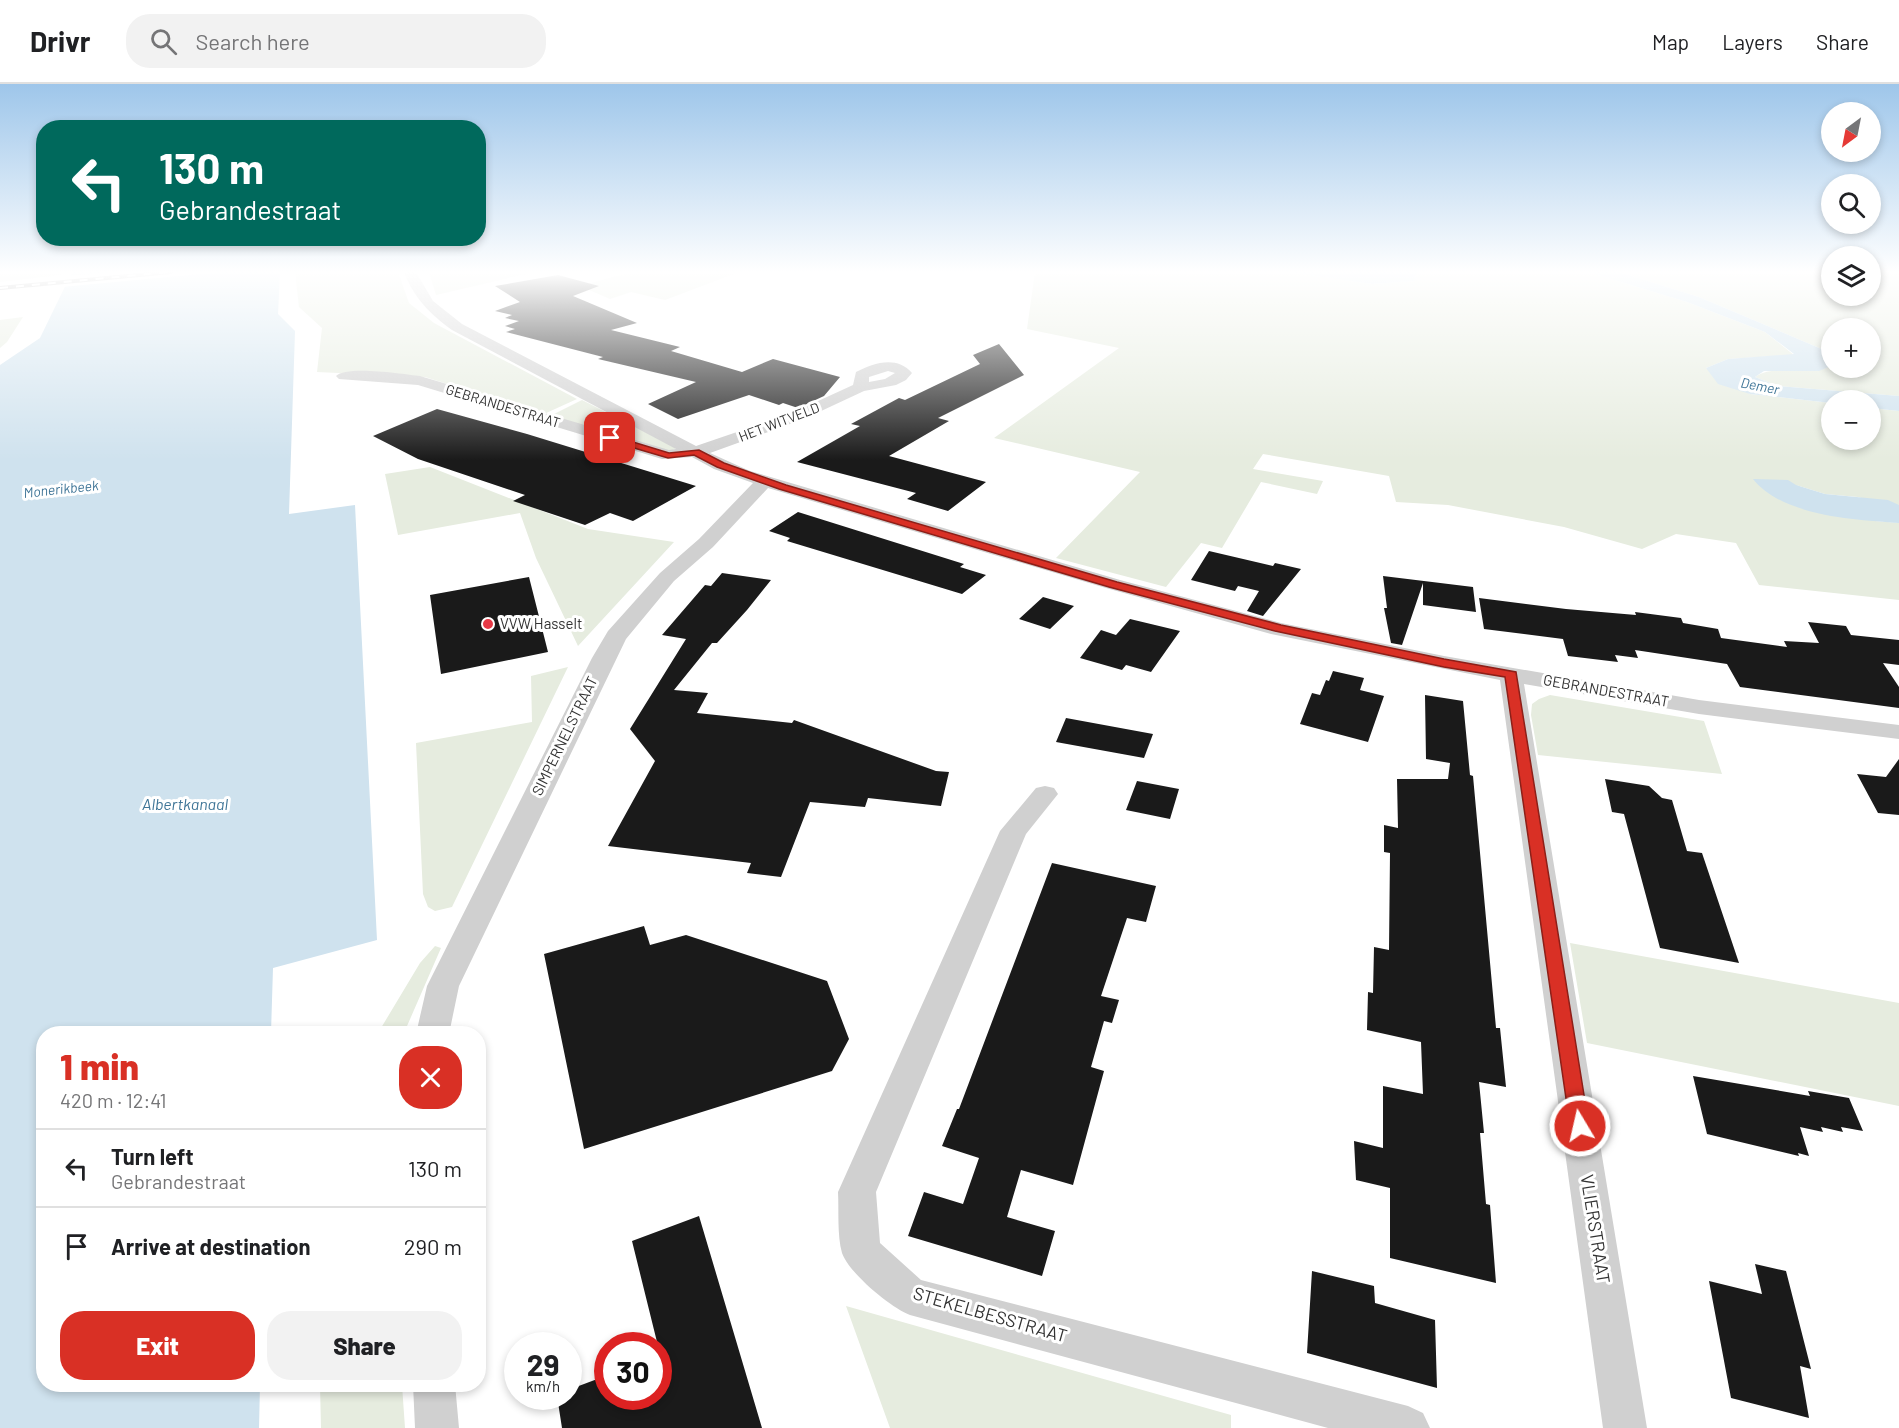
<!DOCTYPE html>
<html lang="en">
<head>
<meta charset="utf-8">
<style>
  body { margin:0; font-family:Barlow,sans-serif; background:#f2f2f2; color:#202124; height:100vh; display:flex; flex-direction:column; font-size:22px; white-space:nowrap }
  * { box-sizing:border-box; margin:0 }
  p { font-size:20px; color:#757577 }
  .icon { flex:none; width:33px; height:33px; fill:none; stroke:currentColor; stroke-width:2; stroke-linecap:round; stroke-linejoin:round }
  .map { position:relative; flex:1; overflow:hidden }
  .side { position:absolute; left:36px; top:942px; width:450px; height:366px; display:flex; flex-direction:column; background:#fff; border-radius:24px; box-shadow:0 3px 9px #0003 }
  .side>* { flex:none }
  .top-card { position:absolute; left:36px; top:36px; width:450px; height:126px; border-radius:24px; box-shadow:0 3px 9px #0003; background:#00695c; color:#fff; overflow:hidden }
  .needle { width:39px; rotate:212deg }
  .buttons { position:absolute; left:1821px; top:18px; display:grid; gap:12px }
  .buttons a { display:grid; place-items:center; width:60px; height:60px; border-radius:50%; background:#fff; box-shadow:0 3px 9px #0003; font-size:30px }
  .speed { position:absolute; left:504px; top:1248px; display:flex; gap:12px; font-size:30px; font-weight:700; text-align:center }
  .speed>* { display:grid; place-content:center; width:78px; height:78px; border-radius:50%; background:#fff; box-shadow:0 3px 9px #0003; line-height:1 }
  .speed small { font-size:15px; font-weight:400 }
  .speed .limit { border:9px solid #d22; background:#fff; color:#111 }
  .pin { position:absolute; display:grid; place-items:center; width:51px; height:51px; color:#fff; margin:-26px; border-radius:12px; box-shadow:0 3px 9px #0006 }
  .me { position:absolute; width:66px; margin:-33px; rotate:351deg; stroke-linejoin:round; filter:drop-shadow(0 0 4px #0008) }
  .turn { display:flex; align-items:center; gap:21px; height:126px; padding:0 24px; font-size:27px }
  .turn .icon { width:78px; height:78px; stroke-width:2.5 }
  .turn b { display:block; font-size:42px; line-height:51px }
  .round { display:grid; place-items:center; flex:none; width:63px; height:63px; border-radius:24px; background:#f2f2f2 }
  .headline { display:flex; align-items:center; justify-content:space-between; height:102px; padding:0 24px }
  h1 { font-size:36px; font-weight:800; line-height:45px; color:#d93025 }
  .cta { display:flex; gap:12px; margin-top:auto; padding:12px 24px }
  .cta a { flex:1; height:69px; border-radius:24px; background:#d93025; color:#fff; font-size:24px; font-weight:800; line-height:69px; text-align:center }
  .cta a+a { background:#f2f2f2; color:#202124 }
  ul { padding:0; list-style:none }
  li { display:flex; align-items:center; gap:18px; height:78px; padding:0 24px; border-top:2px solid #e0e0e0 }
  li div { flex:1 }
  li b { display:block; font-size:22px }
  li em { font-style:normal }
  header { display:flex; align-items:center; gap:36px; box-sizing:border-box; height:84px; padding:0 30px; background:#fff; border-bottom:2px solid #e0e0e0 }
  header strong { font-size:28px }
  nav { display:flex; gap:33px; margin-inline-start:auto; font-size:21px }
  .search { width:420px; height:54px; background:#f2f2f2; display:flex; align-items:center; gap:15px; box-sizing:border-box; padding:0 21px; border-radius:24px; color:#757577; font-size:22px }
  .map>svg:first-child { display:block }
</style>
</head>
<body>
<header>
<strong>Drivr</strong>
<div class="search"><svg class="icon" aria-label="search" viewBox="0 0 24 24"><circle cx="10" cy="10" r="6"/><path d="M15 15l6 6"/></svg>Search here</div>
<nav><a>Map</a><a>Layers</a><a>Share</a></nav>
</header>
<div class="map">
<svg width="1899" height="1344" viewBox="0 0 1899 1344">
  <rect width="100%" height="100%" fill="#fff"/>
  <path fill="#e6ecdf" d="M 0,188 L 62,188 L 61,191 L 0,198 Z
    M 295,188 L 398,188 L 409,219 L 434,239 L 577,315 L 544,330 L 425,293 L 317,288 L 322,244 L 299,223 Z
    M 429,188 L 534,188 L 436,211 Z
    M 631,188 L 739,188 L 665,216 L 631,208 L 610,215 L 580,202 Z
    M 1035,188 L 1287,188 L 1372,200 L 1414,197 L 1417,188 L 1588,188 L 1687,218 L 1765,248 L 1794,271 L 1728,275 L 1706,284 L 1750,310 L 1831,319 L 1832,356 L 1870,356 L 1871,324 L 1899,327 L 1899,425 L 1858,413 L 1825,410 L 1796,401 L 1875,437 L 1899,439 L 1899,516 L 1759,501 L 1736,459 L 1676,450 L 1642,465 L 1564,443 L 1448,421 L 1396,418 L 1389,392 L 1263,370 L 1253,385 L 1323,397 L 1317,410 L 1261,398 L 1222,464 L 1201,459 L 1166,503 L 1056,474 L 1140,388 L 994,354 L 1119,264 L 1027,245 Z
    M 1619,188 L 1831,188 L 1832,212 L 1870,212 L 1871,188 L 1899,188 L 1899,312 L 1778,302 L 1755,293 C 1776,279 1806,293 1831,282 L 1832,284 L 1870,284 L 1870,244 L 1832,244 L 1831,269 L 1699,213 Z
    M 23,233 L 7,258 L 0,264 L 0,236 Z
    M 582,316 L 675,363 L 675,365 L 668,368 L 550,332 Z
    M 430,383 L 588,445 L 674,458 L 578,562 L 536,474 L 520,429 L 398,451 L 385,390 Z
    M 568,583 L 452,823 L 435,827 L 428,823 L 423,810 L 416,659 L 532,638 L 531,592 Z
    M 1550,611 L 1704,637 L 1722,690 L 1538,671 L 1531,631 L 1532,620 L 1539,615 Z
    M 1570,859 L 1899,919 L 1899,1022 L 1587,959 Z
    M 435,862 L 441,864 L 404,949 L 378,949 L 420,879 Z
    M 846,1222 L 1231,1331 L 1231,1344 L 890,1344 Z
    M 320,1301 L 402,1301 L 405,1344 L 321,1344 Z"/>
  <path fill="#cfe2ee" d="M 72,188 L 280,188 L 278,230 L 295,247 L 289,430 L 355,421 L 377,856 L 273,884 L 271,949 L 44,950 L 44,1300 L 260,1301 L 259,1344 L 0,1344 L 0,281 L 40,254 Z
    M 1287,188 L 1417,188 L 1414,197 L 1372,200 Z
    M 1588,188 L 1619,188 L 1699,213 L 1831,269 L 1831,282 L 1819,287 L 1764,287 L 1755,293 L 1778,302 L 1899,312 L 1899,327 L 1871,324 L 1870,316 L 1832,316 L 1831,319 L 1750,310 L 1718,300 L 1706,284 L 1728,275 L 1794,270 L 1765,248 L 1687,218 Z
    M 1753,395 L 1788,396 L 1796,401 L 1825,410 L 1888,416 L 1899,421 L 1899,439 C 1855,436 1782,432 1753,395 Z"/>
  <path fill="#fff" d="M 114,188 L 221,188 L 62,203 L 67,192 Z"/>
  <path fill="#1a1a1a" d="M 558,191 L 599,202 L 573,212 L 637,239 L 611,246 L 680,263 L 671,267 L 742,288 L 773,275 L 840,293 L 824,312 L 798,324 L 783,319 L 779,321 L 749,311 L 678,335 L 648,320 L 696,298 L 598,275 L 603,273 L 506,248 L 515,245 L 505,242 L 519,237 L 505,234 L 512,231 L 495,227 L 520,218 L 495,202 Z
    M 999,260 L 1024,291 L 938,334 L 949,337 L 889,372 L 986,398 L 948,427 L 907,415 L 916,409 L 797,378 L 860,342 L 851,340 L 899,314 L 905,316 L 980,280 L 973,271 Z
    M 437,325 L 527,350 L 696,402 L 633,437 L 610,429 L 585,441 L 513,417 L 525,411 L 418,375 L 373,352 Z
    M 798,428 L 964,480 L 960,483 L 986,491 L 962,510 L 787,457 L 790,454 L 769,447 Z
    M 1209,467 L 1273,482 L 1275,479 L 1301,485 L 1263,532 L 1247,527 L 1259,507 L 1238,502 L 1235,507 L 1191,496 Z
    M 722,489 L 771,496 L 747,526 L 717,559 L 712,559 L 674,606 L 708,609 L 697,629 L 792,639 L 794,636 L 936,687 L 949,688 L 941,722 L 868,714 L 865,723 L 810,718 L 781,793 L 747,789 L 751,779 L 608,762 L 655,677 L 630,645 L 686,555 L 662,551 L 705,501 L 711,502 Z
    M 1383,492 L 1473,503 L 1476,528 L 1423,521 L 1423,499 L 1402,561 L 1391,559 L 1384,524 L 1387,524 Z
    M 529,493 L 548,568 L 441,590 L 430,511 Z
    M 1043,513 L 1074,522 L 1050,545 L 1019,535 Z
    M 1479,514 L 1566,525 L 1636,531 L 1635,528 L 1681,534 L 1683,539 L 1718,545 L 1721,554 L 1787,563 L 1784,557 L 1819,559 L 1808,538 L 1846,542 L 1851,551 L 1899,556 L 1899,581 L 1883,579 L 1899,603 L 1899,624 L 1740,603 L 1727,580 L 1635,566 L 1638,574 L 1615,571 L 1618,578 L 1568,572 L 1563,555 L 1484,545 Z
    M 1130,535 L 1180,547 L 1151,588 L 1126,581 L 1122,586 L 1080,574 L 1101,546 L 1116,551 Z
    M 1333,587 L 1364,594 L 1360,606 L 1384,612 L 1368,658 L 1300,640 L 1312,609 L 1320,611 L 1326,596 L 1329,597 Z
    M 1425,611 L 1463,617 L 1470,691 L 1473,692 L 1496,944 L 1500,944 L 1506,1003 L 1479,998 L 1484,1049 L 1480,1049 L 1486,1120 L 1490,1121 L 1496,1199 L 1390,1174 L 1390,1104 L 1356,1096 L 1354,1057 L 1383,1064 L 1383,1002 L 1423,1010 L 1421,958 L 1367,946 L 1368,908 L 1373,909 L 1374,863 L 1389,866 L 1390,769 L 1384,768 L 1384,741 L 1398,744 L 1397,695 L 1448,695 L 1450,679 L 1426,675 Z
    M 1066,634 L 1153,650 L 1144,674 L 1056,658 Z
    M 1899,675 L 1899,731 L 1878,729 L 1857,690 L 1886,693 Z
    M 1605,695 L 1649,702 L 1662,714 L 1672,716 L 1687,767 L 1702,769 L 1739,879 L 1660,864 L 1624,730 L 1612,728 Z
    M 1137,697 L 1179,705 L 1170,735 L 1126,726 Z
    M 1052,779 L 1156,802 L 1146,838 L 1127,834 L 1101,912 L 1119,916 L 1112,939 L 1104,937 L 1091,983 L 1104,987 L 1073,1101 L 1021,1086 L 1007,1133 L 1055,1147 L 1042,1192 L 908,1152 L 924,1108 L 963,1120 L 979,1074 L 942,1062 L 957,1025 L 959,1025 Z
    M 644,842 L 650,861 L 686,851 L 827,897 L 849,955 L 832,987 L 584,1065 L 544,870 Z
    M 1693,992 L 1810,1012 L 1808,1007 L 1849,1014 L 1863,1047 L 1841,1043 L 1843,1048 L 1821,1043 L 1823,1048 L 1800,1043 L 1809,1072 L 1798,1069 L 1799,1072 L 1707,1050 Z
    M 699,1132 L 762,1344 L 562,1344 L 557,1312 L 568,1312 L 568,1306 L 608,1291 L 608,1312 L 658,1312 L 658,1262 L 632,1157 Z
    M 1755,1180 L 1786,1187 L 1811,1285 L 1800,1282 L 1809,1334 L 1731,1314 L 1709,1197 L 1762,1210 Z
    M 1312,1187 L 1374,1202 L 1375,1219 L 1435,1236 L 1437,1304 L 1307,1269 Z"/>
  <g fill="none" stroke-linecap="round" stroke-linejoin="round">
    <path fill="#d0d0d0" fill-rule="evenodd" d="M 404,188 L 416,188 L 433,217 L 462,240 L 696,362 L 792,329 L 853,301 L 856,288 C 873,279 897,271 912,289 L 906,296 L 896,301 L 864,307 L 804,335 L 710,369 L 750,387 L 1120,496 L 1281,539 L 1444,572 L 1699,616 L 1899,641 L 1899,655 L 1699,630 L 1524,600 L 1647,1344 L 1603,1344 L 1500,596 L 1271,550 L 1106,504 L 768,404 L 713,463 L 674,497 L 626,555 L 459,902 L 449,950 L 416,950 L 427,902 L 592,574 L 608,547 L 660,489 L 699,455 L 753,399 L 714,385 L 692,373 L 662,375 L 418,301 L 339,295 L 336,292 C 346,281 404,290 420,292 L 669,366 L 676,365 L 452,246 C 430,230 414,214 404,188 ZM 888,287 L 895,289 L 885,295 L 869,298 L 869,293 Z
      M 1045,702 L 1054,704 L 1058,710 L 1026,750 L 876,1108 L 880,1159 L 921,1196 L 1408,1322 L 1423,1329 L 1430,1344 L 1328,1344 L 910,1231 C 891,1224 849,1189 842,1169 C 837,1151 839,1127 838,1108 L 1000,747 L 1036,704 Z
      M 413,1300 L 455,1300 L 459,1344 L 415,1344 Z"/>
    <g stroke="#888" stroke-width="4">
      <path id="rail" d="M 0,204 L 171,188"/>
    </g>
    <use href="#rail" stroke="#fff" stroke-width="2" stroke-dasharray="8" stroke-linecap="butt"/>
  </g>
  <linearGradient id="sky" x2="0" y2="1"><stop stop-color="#9ec6ea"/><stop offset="0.5" stop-color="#fff"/><stop offset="1" stop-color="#fff" stop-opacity="0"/></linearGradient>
  <rect width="1899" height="376" fill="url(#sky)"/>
  <path fill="#d93025" stroke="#8d1f18" stroke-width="1.5" d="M 610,351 L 669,369 L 699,366 L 724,379 L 786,401 L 1117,498 L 1281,541 L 1444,575 L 1516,588 L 1589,1042 L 1586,1047 L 1580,1050 L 1573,1047 L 1570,1042 L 1505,593 L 1444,583 L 1275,547 L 1109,503 L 779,405 L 717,383 L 694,371 L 668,374 L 607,356 L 605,354 Z"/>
  <circle fill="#e63946" stroke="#fff" stroke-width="2" cx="488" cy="540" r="6"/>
  <g text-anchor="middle" stroke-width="6" stroke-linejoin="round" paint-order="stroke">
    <g font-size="14" font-style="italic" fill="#3f7597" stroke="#fff">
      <text transform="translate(1760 302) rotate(11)" y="5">Demer</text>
      <text transform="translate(61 405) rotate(-6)" y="5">Monerikbeek</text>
    </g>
    <g font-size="14" fill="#333" stroke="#fff">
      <text transform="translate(503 322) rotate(17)" y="5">GEBRANDESTRAAT</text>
      <text transform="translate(779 338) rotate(-21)" y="5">HET WITVELD</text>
    </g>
    <g font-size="15" fill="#333" stroke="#fff" text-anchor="start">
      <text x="500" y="545">VVW Hasselt</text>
    </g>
    <g font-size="15" fill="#333" stroke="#fff">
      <text transform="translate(1606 607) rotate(10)" y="5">GEBRANDESTRAAT</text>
      <text transform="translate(565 652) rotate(-64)" y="5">SIMPERNELSTRAAT</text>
    </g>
    <g font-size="16" font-style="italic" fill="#3f7597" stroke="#fff">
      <text x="185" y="726">Albertkanaal</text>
    </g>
    <g font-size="18" fill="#333" stroke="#fff">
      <text transform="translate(1595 1145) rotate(81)" y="6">VLIERSTRAAT</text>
      <text transform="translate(990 1231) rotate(16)" y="6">STEKELBESSTRAAT</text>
    </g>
  </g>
</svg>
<div class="buttons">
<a><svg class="needle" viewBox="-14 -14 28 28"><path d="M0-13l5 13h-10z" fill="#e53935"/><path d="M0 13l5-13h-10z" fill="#757577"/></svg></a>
<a><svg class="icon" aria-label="search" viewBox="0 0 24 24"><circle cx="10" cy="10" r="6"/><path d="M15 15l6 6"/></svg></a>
<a><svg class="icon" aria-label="layers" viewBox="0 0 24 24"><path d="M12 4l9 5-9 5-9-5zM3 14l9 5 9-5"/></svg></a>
<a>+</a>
<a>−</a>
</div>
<div class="speed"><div>29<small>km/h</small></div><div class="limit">30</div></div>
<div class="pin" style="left:610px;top:354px;background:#d93025"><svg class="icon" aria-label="arrive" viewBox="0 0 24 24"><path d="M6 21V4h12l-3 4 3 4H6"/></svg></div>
<svg class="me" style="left:1580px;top:1042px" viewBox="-20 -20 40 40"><circle r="17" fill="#d93025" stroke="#fff" stroke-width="3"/><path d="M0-11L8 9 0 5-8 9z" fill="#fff"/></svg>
<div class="top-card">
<div class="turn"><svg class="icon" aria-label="left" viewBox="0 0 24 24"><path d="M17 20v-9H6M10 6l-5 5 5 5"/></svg><div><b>130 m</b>Gebrandestraat</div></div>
</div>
<section class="side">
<div class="headline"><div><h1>1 min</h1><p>420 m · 12:41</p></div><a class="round" style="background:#d93025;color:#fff"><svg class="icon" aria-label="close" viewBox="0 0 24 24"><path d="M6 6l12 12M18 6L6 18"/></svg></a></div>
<ul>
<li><svg class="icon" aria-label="left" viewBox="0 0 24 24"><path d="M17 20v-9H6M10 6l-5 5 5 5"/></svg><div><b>Turn left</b><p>Gebrandestraat</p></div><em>130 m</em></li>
<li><svg class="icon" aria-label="arrive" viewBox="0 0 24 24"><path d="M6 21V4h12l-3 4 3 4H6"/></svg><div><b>Arrive at destination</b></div><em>290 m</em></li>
</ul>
<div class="cta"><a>Exit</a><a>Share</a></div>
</section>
</div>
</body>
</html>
